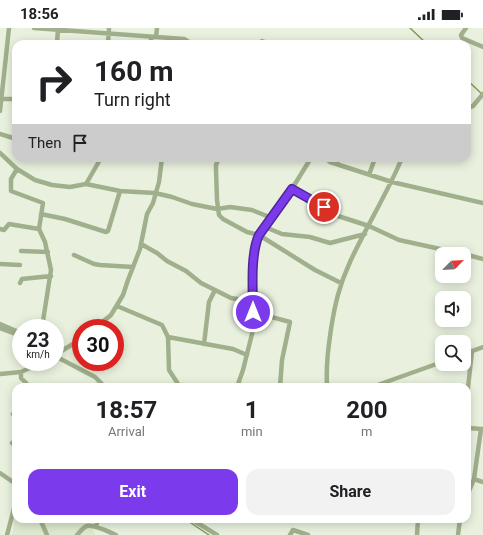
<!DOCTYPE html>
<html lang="en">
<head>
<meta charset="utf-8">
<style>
  body { margin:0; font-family:Roboto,sans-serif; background:#f2f2f2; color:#202124; height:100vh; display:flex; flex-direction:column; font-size:15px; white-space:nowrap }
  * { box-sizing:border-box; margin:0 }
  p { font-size:13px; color:#757577 }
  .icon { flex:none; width:22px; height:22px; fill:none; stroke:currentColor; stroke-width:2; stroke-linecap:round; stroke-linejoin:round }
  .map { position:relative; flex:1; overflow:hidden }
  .drawer { position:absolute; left:12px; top:355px; width:459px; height:140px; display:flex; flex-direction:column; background:#fff; border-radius:12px; box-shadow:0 2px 10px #0003 }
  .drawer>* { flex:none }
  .guide { position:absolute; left:12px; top:12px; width:459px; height:122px; border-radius:12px; box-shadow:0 2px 10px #0003; background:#fff; color:#202124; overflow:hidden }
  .needle { width:26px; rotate:66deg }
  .controls { position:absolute; left:435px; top:219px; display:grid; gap:8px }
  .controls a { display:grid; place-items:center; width:36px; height:36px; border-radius:8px; background:#fff; box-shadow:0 2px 10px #0003; font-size:20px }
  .speed { position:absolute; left:12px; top:291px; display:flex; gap:8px; font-size:20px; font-weight:700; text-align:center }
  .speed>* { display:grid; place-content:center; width:52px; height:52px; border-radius:50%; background:#fff; box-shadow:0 2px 10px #0003; line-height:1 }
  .speed small { font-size:10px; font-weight:400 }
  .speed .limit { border:6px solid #d22; background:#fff; color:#111 }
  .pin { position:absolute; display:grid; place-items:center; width:34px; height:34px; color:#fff; margin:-17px; border:2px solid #fff; border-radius:50%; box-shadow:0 1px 4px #0007 }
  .me { position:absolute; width:44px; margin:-22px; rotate:0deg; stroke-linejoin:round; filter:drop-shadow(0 0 3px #0008) }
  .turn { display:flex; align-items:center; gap:14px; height:84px; padding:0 16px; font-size:18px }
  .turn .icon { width:52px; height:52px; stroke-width:2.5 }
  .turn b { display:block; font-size:28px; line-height:34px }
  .then { display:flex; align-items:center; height:38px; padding:0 16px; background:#0003; gap:8px; font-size:15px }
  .eta { display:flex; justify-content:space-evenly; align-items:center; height:68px; text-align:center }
  .eta b { font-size:24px; font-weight:700; line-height:28px }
  .button { display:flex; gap:8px; margin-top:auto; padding:8px 16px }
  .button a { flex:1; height:46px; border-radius:12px; background:#7c3aed; color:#fff; font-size:16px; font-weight:700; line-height:46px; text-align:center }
  .button a+a { background:#f2f2f2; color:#202124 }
  .status { display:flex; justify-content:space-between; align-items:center; height:28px; padding:0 20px; background:#fff; direction:ltr }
  .status svg { height:11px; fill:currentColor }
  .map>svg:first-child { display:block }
</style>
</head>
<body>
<div class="status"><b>18:56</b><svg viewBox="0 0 49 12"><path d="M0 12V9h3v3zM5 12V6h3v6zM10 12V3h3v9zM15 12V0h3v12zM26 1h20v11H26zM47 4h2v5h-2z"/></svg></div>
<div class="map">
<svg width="483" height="507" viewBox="0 0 483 507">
  <rect width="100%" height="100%" fill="#e9f1de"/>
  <path fill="#dde8ce" d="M 16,483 L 16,491 L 89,491 L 95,507 L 12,507 Z"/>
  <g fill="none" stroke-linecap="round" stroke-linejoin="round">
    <path stroke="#82995b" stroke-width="1.5" d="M 410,0 L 427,16
      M 467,52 L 482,66
      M 185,491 L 209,507"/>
    <path stroke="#a1b08c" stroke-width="4.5" d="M 34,0 L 184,11 L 192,16
      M 466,0 L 461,7 L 462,10 L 483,19
      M 156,9 L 157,0
      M 57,16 L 58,0
      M 108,16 L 109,0
      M 151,16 L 151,9
      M 258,16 L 262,13 L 270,16
      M 1,71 L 16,71
      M 467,80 L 473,78 L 483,66
      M 0,83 L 9,0
      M 0,106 L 16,111
      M 0,125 L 17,141 L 35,152 L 52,157 L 70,159 L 86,156 L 120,163 L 155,165 L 172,169 L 192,176 L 217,181 L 230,179 L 252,182 L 272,190
      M 219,130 L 216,137 L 216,142 L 217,172 L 219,187 L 223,191 L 247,204 L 259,207 L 315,242 L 341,255
      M 325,130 L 330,134 L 392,154 L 483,175
      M 337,136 L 339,130
      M 17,141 L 11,151 L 11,163 L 43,175 L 39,201 L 45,214 L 51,242 L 43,293 L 37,300
      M 369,147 L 375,130
      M 86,156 L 101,130
      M 291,161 L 314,173 L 338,188 L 369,198 L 399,212 L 463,226
      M 41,186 L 65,191 L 106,204 L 108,203 L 120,163
      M 265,199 L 282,206 L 310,209 L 330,215 L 365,206
      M 0,201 L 4,202 L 9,196 L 39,201
      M 141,216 L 157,225 L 167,233 L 186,243 L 201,255 L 231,270 L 253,274
      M 21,223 L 48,224
      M 464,226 L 483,231
      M 74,227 L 94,236 L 100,237 L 133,239
      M 0,236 L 20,237
      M 20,255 L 22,251 L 51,248
      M 117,278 L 162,297 L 168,309 L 169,342 L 180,359
      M 253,284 L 290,294 L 282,332 L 280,359
      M 0,296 L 21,305
      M 0,300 L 21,308
      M 95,300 L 111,287 L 123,267 L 128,252 L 140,221 L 147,186 L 153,175 L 159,154 L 162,130
      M 168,309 L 233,321 L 247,327
      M 204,316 L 209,274 L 215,262
      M 464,326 L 483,319
      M 55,327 L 81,311
      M 55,328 L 95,349 L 105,359
      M 21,344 L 21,350 L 30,359
      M 0,346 L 21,344 L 42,334
      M 237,359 L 243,342 L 253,302 L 253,241 L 256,212 L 285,172 L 311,130
      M 327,359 C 326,337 328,322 331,301 C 335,276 339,258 350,234 C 366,199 387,166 402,130
      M 372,359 L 442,334
      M 467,369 L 472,323
      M 13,386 L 16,388
      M 467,400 L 483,401
      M 481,401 L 474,451 L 483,454
      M 12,415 L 16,418
      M 0,445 L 16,456
      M 467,468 L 474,451
      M 40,491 L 47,507
      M 191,491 L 217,507
      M 96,499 L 98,491
      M 7,507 L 16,473
      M 77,507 C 80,504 83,499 87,498 C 94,496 109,504 116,507
      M 290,507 L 293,502 L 308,507
      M 417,507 L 418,491
      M 458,507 L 460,491"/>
  </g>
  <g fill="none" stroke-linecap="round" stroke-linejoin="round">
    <g stroke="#51269a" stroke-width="10">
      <path id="route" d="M 253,284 C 253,263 250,226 259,207 L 292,161 L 324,179"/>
    </g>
    <use href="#route" stroke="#7c3aed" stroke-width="7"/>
  </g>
</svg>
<div class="controls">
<a><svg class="needle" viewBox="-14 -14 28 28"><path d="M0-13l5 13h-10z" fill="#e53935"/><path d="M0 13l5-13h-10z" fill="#757577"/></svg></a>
<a><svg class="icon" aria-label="sound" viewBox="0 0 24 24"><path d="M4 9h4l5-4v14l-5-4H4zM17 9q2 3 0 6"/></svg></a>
<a><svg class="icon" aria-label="search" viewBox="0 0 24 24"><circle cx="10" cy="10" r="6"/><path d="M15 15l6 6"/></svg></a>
</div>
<div class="speed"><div>23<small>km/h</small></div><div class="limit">30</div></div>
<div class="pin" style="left:324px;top:179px;background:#d93025"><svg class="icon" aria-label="arrive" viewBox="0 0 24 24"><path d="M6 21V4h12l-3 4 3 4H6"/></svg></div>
<svg class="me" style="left:253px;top:284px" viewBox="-20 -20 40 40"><circle r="17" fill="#7c3aed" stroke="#fff" stroke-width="3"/><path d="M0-11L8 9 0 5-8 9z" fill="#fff"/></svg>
<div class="guide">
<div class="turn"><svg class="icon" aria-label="right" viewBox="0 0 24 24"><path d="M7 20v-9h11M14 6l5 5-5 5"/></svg><div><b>160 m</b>Turn right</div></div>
<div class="then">Then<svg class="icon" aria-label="arrive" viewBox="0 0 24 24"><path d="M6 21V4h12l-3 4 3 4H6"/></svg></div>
</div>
<section class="drawer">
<div class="eta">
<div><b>18:57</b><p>Arrival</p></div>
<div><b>1</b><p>min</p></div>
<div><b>200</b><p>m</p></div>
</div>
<div class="button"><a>Exit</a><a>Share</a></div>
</section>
</div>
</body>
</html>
